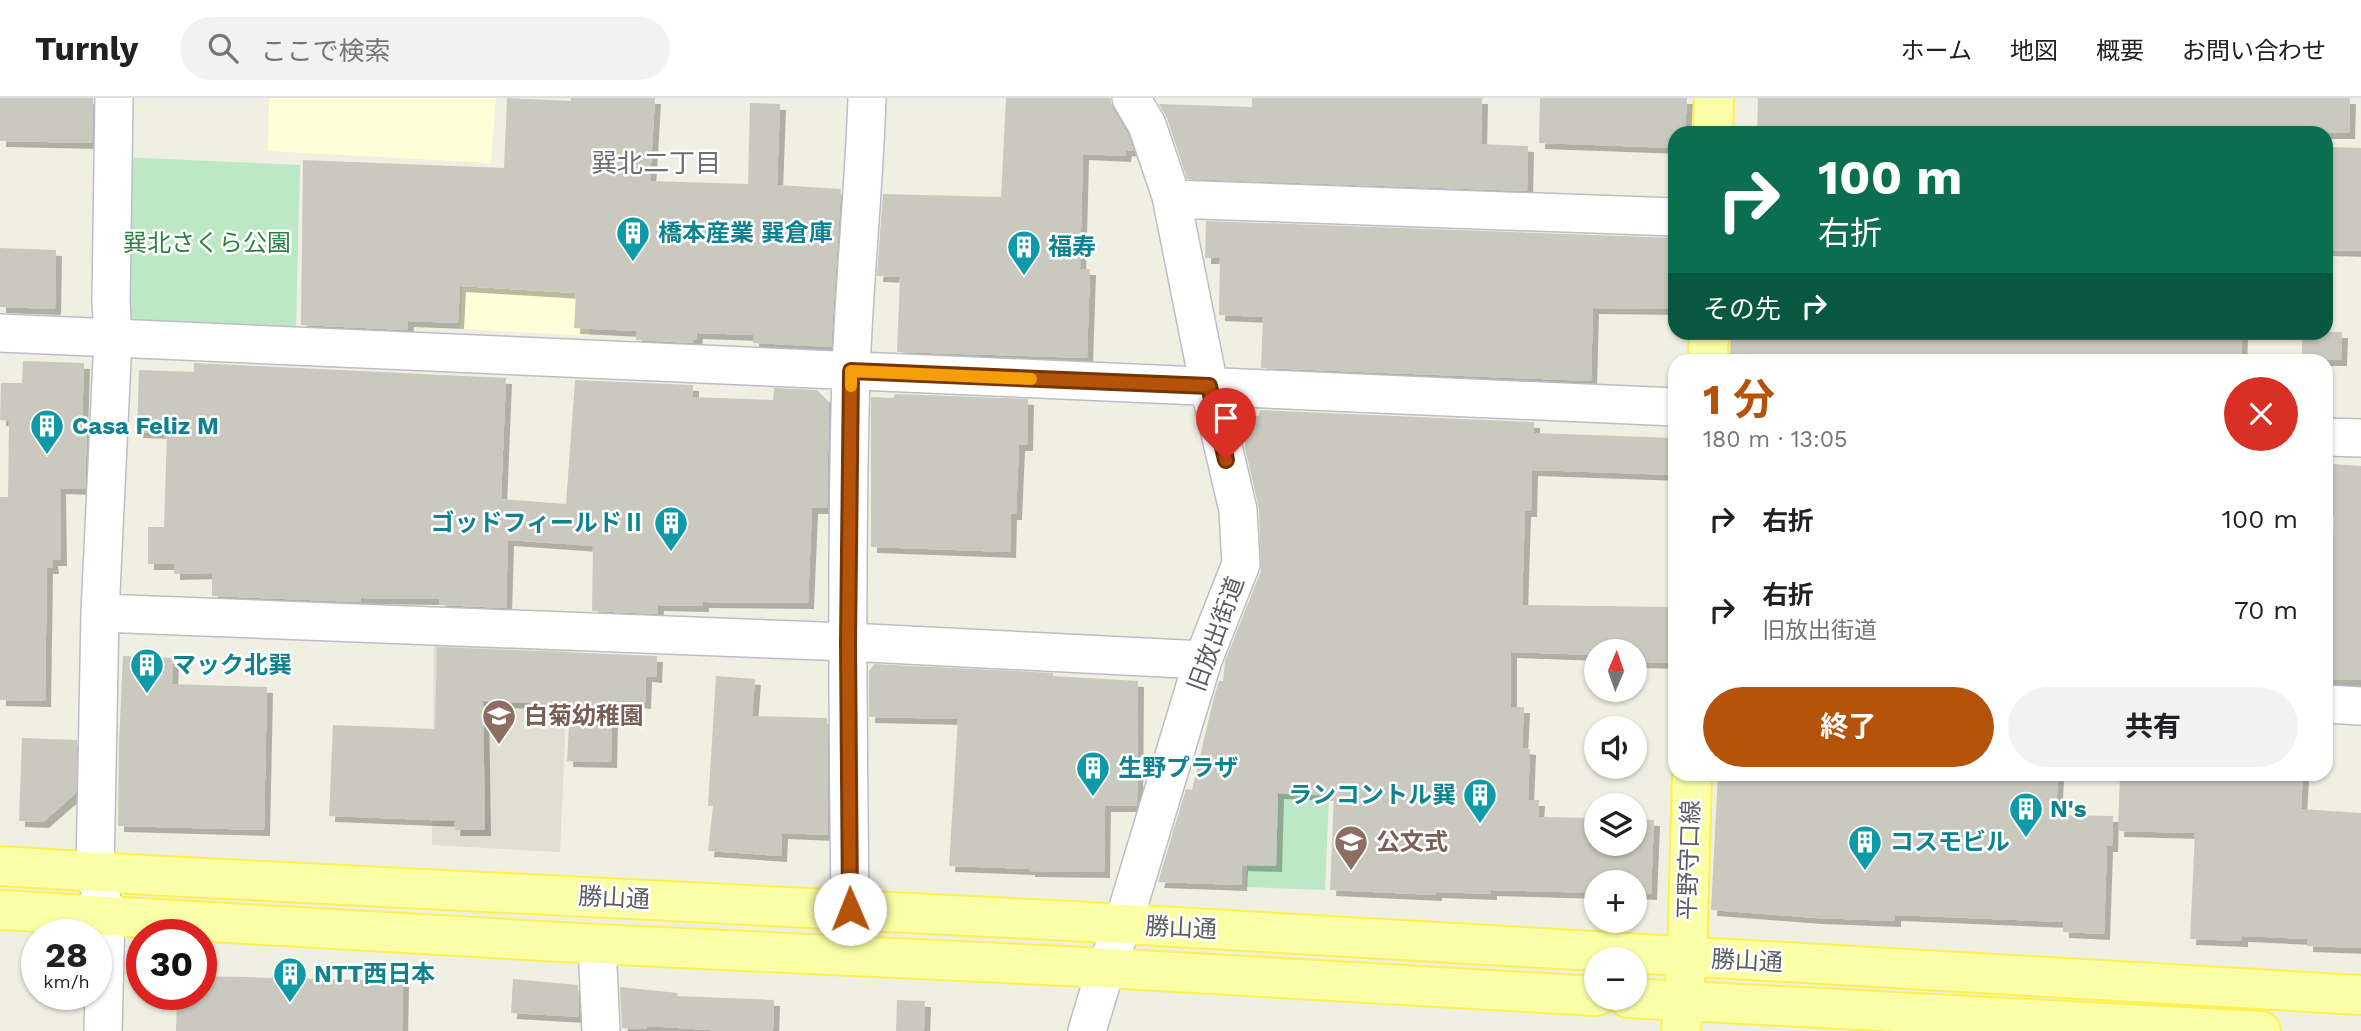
<!DOCTYPE html>
<html lang="ja">
<head>
<meta charset="utf-8">
<style>
  body { margin:0; font-family:"Work Sans","Noto Sans JP",sans-serif; background:#f2f2f2; color:#202124; height:100vh; display:flex; flex-direction:column; font-size:26px; white-space:nowrap }
  * { box-sizing:border-box; margin:0 }
  p { font-size:23px; color:#757577 }
  .icon { flex:none; width:38px; height:38px; fill:none; stroke:currentColor; stroke-width:2; stroke-linecap:round; stroke-linejoin:round }
  .map { position:relative; flex:1; overflow:hidden }
  .drawer { position:absolute; left:1668px; top:256px; width:665px; height:427px; display:flex; flex-direction:column; background:#fff; border-radius:21px; box-shadow:0 2px 5px #0004 }
  .drawer>* { flex:none }
  .banner { position:absolute; left:1668px; top:28px; width:665px; height:214px; border-radius:21px; box-shadow:0 2px 5px #0004; background:#0b6e4f; color:#fff; overflow:hidden }
  .needle { width:46px; rotate:2deg }
  .controls { position:absolute; left:1584px; top:541px; display:grid; gap:14px }
  .controls a { display:grid; place-items:center; width:63px; height:63px; border-radius:50%; background:#fff; box-shadow:0 2px 5px #0004; font-size:35px }
  .speed { position:absolute; left:21px; top:821px; display:flex; gap:14px; font-size:35px; font-weight:700; text-align:center }
  .speed>* { display:grid; place-content:center; width:91px; height:91px; border-radius:50%; background:#fff; box-shadow:0 2px 5px #0004; line-height:1 }
  .speed small { font-size:18px; font-weight:400 }
  .speed .limit { border:10px solid #d22; background:#fff; color:#111 }
  .pin { position:absolute; display:grid; place-items:center; width:60px; height:60px; color:#fff; margin:-72px -30px; border-radius:50% 50% 50% 0; rotate:-45deg; box-shadow:0 0 7px #0007 }
  .pin .icon { rotate:45deg }
  .me { position:absolute; width:77px; margin:-38px; rotate:359deg; stroke-linejoin:round; filter:drop-shadow(0 0 5px #0008) }
  .turn { display:flex; align-items:center; gap:24px; height:147px; padding:0 35px; font-size:32px }
  .turn .icon { width:91px; height:91px; stroke-width:2.5 }
  .turn b { display:block; font-size:49px; line-height:60px }
  .then { display:flex; align-items:center; height:66px; padding:0 35px; background:#0003; gap:14px; font-size:26px }
  .round { display:grid; place-items:center; flex:none; width:74px; height:74px; border-radius:37px; background:#f2f2f2 }
  .headline { display:flex; align-items:center; justify-content:space-between; height:119px; padding:0 35px }
  h1 { font-size:42px; font-weight:700; line-height:52px; color:#b45309 }
  .action { display:flex; gap:14px; margin-top:auto; padding:14px 35px }
  .action a { flex:1; height:80px; border-radius:42px; background:#b45309; color:#fff; font-size:28px; font-weight:700; line-height:80px; text-align:center }
  .action a+a { background:#f2f2f2; color:#202124 }
  ul { padding:0; list-style:none }
  li { display:flex; align-items:center; gap:21px; height:91px; padding:0 35px }
  li div { flex:1 }
  li b { display:block; font-size:26px }
  li em { font-style:normal }
  header { display:flex; align-items:center; gap:42px; box-sizing:border-box; height:98px; padding:0 35px; background:#fff; border-bottom:2px solid #e0e0e0 }
  header strong { font-size:33px }
  nav { display:flex; gap:38px; margin-inline-start:auto; font-size:24px }
  .search { width:490px; height:63px; background:#f2f2f2; display:flex; align-items:center; gap:18px; box-sizing:border-box; padding:0 24px; border-radius:38px; color:#757577; font-size:26px }
  .map>svg:first-child { display:block }
</style>
</head>
<body>
<header>
<strong>Turnly</strong>
<div class="search"><svg class="icon" aria-label="search" viewBox="0 0 24 24"><circle cx="10" cy="10" r="6"/><path d="M15 15l6 6"/></svg>ここで検索</div>
<nav><a>ホーム</a><a>地図</a><a>概要</a><a>お問い合わせ</a></nav>
</header>
<div class="map">
<svg width="2361" height="933" viewBox="0 0 2361 933">
  <defs>
    <filter id="shadow"><feDropShadow dx="6" dy="6" stdDeviation="0" flood-color="#0004"/></filter>
  </defs>
  <rect width="100%" height="100%" fill="#efefe2"/>
  <path fill="#fffed7" d="M 269,0 L 496,0 L 491,65 L 268,53 Z
    M 468,72 L 597,79 L 589,238 L 460,231 Z"/>
  <path fill="#dfded1" d="M 434,544 L 569,549 L 560,754 L 432,747 Z"/>
  <path fill="#bde8c6" d="M 122,59 L 300,67 L 296,230 L 128,223 Z
    M 1251,695 L 1329,698 L 1325,792 L 1246,789 Z"/>
  <path fill="#cac9bf" filter="url(#shadow)" d="M 0,0 L 93,0 L 92,45 L 0,43 Z
    M 507,0 L 571,3 L 571,0 L 655,0 L 650,83 L 748,86 L 750,5 L 780,6 L 777,87 L 841,91 L 831,249 L 753,245 L 753,237 L 697,235 L 696,242 L 693,242 L 693,245 L 636,242 L 636,233 L 574,230 L 576,195 L 460,188 L 458,225 L 408,223 L 407,232 L 301,227 L 303,62 L 504,70 Z
    M 1006,0 L 1110,0 L 1113,11 L 1128,36 L 1134,53 L 1126,52 L 1125,58 L 1083,56 L 1080,171 L 1090,171 L 1087,260 L 897,254 L 900,179 L 877,178 L 883,96 L 1001,99 Z
    M 1252,0 L 1482,0 L 1481,46 L 1528,48 L 1527,93 L 1187,81 L 1167,20 L 1159,6 L 1252,9 Z
    M 1540,0 L 1687,0 L 1685,35 L 1675,35 L 1675,50 L 1539,45 Z
    M 1758,0 L 2350,0 L 2349,35 L 1757,35 Z
    M 2326,49 L 2361,50 L 2361,153 L 2326,152 Z
    M 1206,123 L 1675,140 L 1675,211 L 1593,210 L 1591,283 L 1261,270 L 1263,219 L 1219,217 L 1220,160 L 1205,160 Z
    M 0,150 L 56,152 L 55,211 L 0,209 Z
    M 1731,234 L 2242,234 L 2241,262 L 1813,262 L 1730,259 Z
    M 2302,234 L 2342,234 L 2341,262 L 2302,262 Z
    M 23,263 L 84,265 L 82,327 L 87,327 L 85,391 L 60,390 L 61,462 L 52,462 L 53,470 L 47,470 L 45,603 L 0,602 L 0,399 L 8,399 L 9,323 L 0,322 L 1,285 L 22,285 Z
    M 194,265 L 506,280 L 501,401 L 566,406 L 575,282 L 693,287 L 693,299 L 773,302 L 774,290 L 817,292 L 829,304 L 827,410 L 812,410 L 808,505 L 703,504 L 703,508 L 658,507 L 657,516 L 592,513 L 593,448 L 508,442 L 506,510 L 439,507 L 439,501 L 361,500 L 360,504 L 212,498 L 212,475 L 174,476 L 174,466 L 148,466 L 148,429 L 164,429 L 167,335 L 137,334 L 139,272 L 194,274 Z
    M 895,296 L 1028,301 L 1027,347 L 1019,347 L 1016,416 L 1011,416 L 1010,454 L 871,449 L 871,299 L 893,300 Z
    M 1260,312 L 1534,324 L 1534,335 L 1675,340 L 1675,377 L 1532,372 L 1531,413 L 1525,413 L 1522,507 L 1675,509 L 1675,565 L 1634,564 L 1634,553 L 1596,553 L 1596,557 L 1511,554 L 1511,609 L 1524,609 L 1522,650 L 1530,651 L 1528,702 L 1539,702 L 1538,719 L 1596,720 L 1596,746 L 1634,746 L 1634,721 L 1654,722 L 1651,796 L 1634,795 L 1634,784 L 1596,784 L 1596,795 L 1491,792 L 1491,796 L 1436,794 L 1436,797 L 1330,792 L 1334,697 L 1278,695 L 1276,768 L 1242,767 L 1241,787 L 1158,784 L 1186,691 L 1192,692 L 1214,599 L 1219,583 L 1223,583 L 1225,563 L 1261,473 L 1259,411 L 1245,350 L 1246,317 L 1259,318 Z
    M 2332,366 L 2361,368 L 2361,582 L 2327,582 L 2334,419 L 2330,419 Z
    M 437,549 L 657,558 L 656,579 L 646,578 L 645,605 L 633,604 L 631,617 L 612,619 L 611,664 L 567,663 L 570,607 L 483,603 L 485,732 L 454,732 L 455,723 L 329,718 L 333,627 L 435,631 Z
    M 123,558 L 173,560 L 172,586 L 267,589 L 264,732 L 118,728 L 119,644 Z
    M 874,566 L 1053,575 L 1053,578 L 1138,583 L 1137,708 L 1105,708 L 1104,774 L 1029,773 L 1029,771 L 949,768 L 958,621 L 869,619 L 869,573 Z
    M 716,578 L 755,581 L 752,618 L 827,620 L 828,737 L 782,735 L 781,758 L 708,753 L 713,708 L 708,708 Z
    M 22,640 L 77,642 L 76,695 L 43,724 L 19,723 Z
    M 1718,676 L 2058,676 L 2056,717 L 2113,718 L 2112,748 L 2107,748 L 2104,836 L 2063,834 L 2063,824 L 1895,817 L 1895,823 L 1816,820 L 1711,812 Z
    M 2120,676 L 2303,676 L 2301,711 L 2361,715 L 2361,850 L 2307,848 L 2307,841 L 2242,838 L 2242,843 L 2190,841 L 2195,735 L 2118,733 Z
    M 201,878 L 403,883 L 402,933 L 176,933 L 177,896 L 201,896 Z
    M 513,881 L 578,887 L 579,919 L 511,915 Z
    M 620,889 L 678,895 L 677,898 L 774,902 L 773,933 L 724,933 L 647,928 L 647,931 L 622,930 Z
    M 897,902 L 925,903 L 924,933 L 896,933 Z"/>
  <g fill="none" stroke-linecap="round" stroke-linejoin="round">
    <g stroke="#bdbec5" stroke-width="40">
      <path id="minor" d="M 1172,101 L 1675,119
        M 0,235 L 1675,309
        M 2326,339 L 2361,340
        M 100,515 L 848,544 L 1203,562
        M 2326,606 L 2361,608
        M 850,811 C 848,633 846,454 851,275 C 854,184 864,92 867,0
        M 597,846 L 601,933
        M 103,933 L 106,817 L 95,774 L 100,515 L 113,241 L 111,203 L 114,0
        M 1087,933 L 1106,870 L 1123,826 L 1203,562 L 1241,466 L 1238,412 L 1209,288 L 1171,98 L 1147,27 L 1131,0"/>
    </g>
    <g stroke="#fcf14e" stroke-width="42">
      <path id="major" d="M 1713,35 L 1714,0
        M 1708,262 L 1709,234
        M 0,768 L 164,778 L 1071,823 L 2361,897
        M 0,812 L 597,846 L 1106,870 L 1596,898
        M 1628,900 L 2261,933
        M 1681,933 L 1687,860 L 1692,676"/>
    </g>
    <use href="#minor" stroke="#fff" stroke-width="37"/>
    <use href="#major" stroke="#faffa7" stroke-width="38"/>
  </g>
  <g fill="none" stroke-linecap="round" stroke-linejoin="round">
    <g stroke="#753606" stroke-width="18">
      <path id="route" d="M 850,811 L 848,544 L 851,273 L 1209,288 L 1226,362"/>
    </g>
    <use href="#route" stroke="#b45309" stroke-width="12"/>
    <path stroke="#f59e0b" stroke-width="12" d="M 851,288 L 851,273 L 1031,281"/>
  </g>
  <defs>
    <g id="building-pin" transform="scale(1.75)"><path d="M0 17L-7.5 6A9.5 9.5 0 1 1 7.5 6Z" fill="#0f9aa8" stroke="#fff"/><path d="M-4-6H4V6H1V3H-1V6H-4ZM-2.5-4.3h1.7v1.8h-1.7ZM.8-4.3h1.7v1.8H.8ZM-2.5-1h1.7V.8h-1.7ZM.8-1h1.7V.8H.8Z" fill="#fff"/></g>
    <g id="school-pin" transform="scale(1.75)"><path d="M0 17L-7.5 6A9.5 9.5 0 1 1 7.5 6Z" fill="#8d6e63" stroke="#fff"/><path d="M0-5L7-2L0 1L-7-2ZM-4 1L0 2.5L4 1V4Q0 6-4 4Z" fill="#fff"/></g>
  </defs>
  <g fill-rule="evenodd">
    <use href="#building-pin" x="633" y="135"/>
    <use href="#building-pin" x="1024" y="149"/>
    <use href="#building-pin" x="47" y="328"/>
    <use href="#building-pin" x="671" y="425"/>
    <use href="#building-pin" x="147" y="567"/>
    <use href="#school-pin" x="499" y="618"/>
    <use href="#building-pin" x="1093" y="670"/>
    <use href="#building-pin" x="1480" y="697"/>
    <use href="#building-pin" x="2026" y="711"/>
    <use href="#school-pin" x="1351" y="744"/>
    <use href="#building-pin" x="1865" y="744"/>
    <use href="#building-pin" x="290" y="876"/>
  </g>
  <g text-anchor="middle" stroke-width="5" stroke-linejoin="round" paint-order="stroke">
    <g font-size="24" font-weight="bold" fill="#0d838f" stroke="#fff" text-anchor="start">
      <text x="658" y="143">橋本産業 巽倉庫</text>
      <text x="1048" y="157">福寿</text>
      <text x="72" y="336">Casa Feliz M</text>
      <text x="646" y="433" text-anchor="end">ゴッドフィールドⅡ</text>
      <text x="172" y="575">マック北巽</text>
      <text x="1118" y="678">生野プラザ</text>
      <text x="1456" y="705" text-anchor="end">ランコントル巽</text>
      <text x="2050" y="719">N's</text>
      <text x="1890" y="752">コスモビル</text>
      <text x="314" y="884">NTT西日本</text>
    </g>
    <g font-size="24" fill="#2d8243" stroke="#fff">
      <text x="207" y="153">巽北さくら公園</text>
    </g>
    <g font-size="24" fill="#5b5d64" stroke="#fff">
      <text transform="translate(1216 536) rotate(-70)" y="8">旧放出街道</text>
      <text transform="translate(1689 762) rotate(-88)" y="8">平野守口線</text>
      <text transform="translate(614 800) rotate(3)" y="8">勝山通</text>
      <text transform="translate(1181 830) rotate(3)" y="8">勝山通</text>
      <text transform="translate(1747 863) rotate(3)" y="8">勝山通</text>
    </g>
    <g font-size="24" font-weight="bold" fill="#785e54" stroke="#fff" text-anchor="start">
      <text x="524" y="626">白菊幼稚園</text>
      <text x="1376" y="752">公文式</text>
    </g>
    <g font-size="26" fill="#6c6f76" stroke="#fff">
      <text x="656" y="74">巽北二丁目</text>
    </g>
  </g>
</svg>
<div class="controls">
<a><svg class="needle" viewBox="-14 -14 28 28"><path d="M0-13l5 13h-10z" fill="#e53935"/><path d="M0 13l5-13h-10z" fill="#757577"/></svg></a>
<a><svg class="icon" aria-label="sound" viewBox="0 0 24 24"><path d="M4 9h4l5-4v14l-5-4H4zM17 9q2 3 0 6"/></svg></a>
<a><svg class="icon" aria-label="layers" viewBox="0 0 24 24"><path d="M12 4l9 5-9 5-9-5zM3 14l9 5 9-5"/></svg></a>
<a>+</a>
<a>−</a>
</div>
<div class="speed"><div>28<small>km/h</small></div><div class="limit">30</div></div>
<div class="pin" style="left:1226px;top:362px;background:#d93025"><svg class="icon" aria-label="arrive" viewBox="0 0 24 24"><path d="M6 21V4h12l-3 4 3 4H6"/></svg></div>
<svg class="me" style="left:850px;top:811px" viewBox="-20 -20 40 40"><circle r="19" fill="#fff"/><path d="M0-13L10 11 0 6-10 11z" fill="#b45309"/></svg>
<div class="banner">
<div class="turn"><svg class="icon" aria-label="right" viewBox="0 0 24 24"><path d="M7 20v-9h11M14 6l5 5-5 5"/></svg><div><b>100 m</b>右折</div></div>
<div class="then">その先<svg class="icon" aria-label="right" viewBox="0 0 24 24"><path d="M7 20v-9h11M14 6l5 5-5 5"/></svg></div>
</div>
<section class="drawer">
<div class="headline"><div><h1>1 分</h1><p>180 m · 13:05</p></div><a class="round" style="background:#d93025;color:#fff"><svg class="icon" aria-label="close" viewBox="0 0 24 24"><path d="M6 6l12 12M18 6L6 18"/></svg></a></div>
<ul>
<li><svg class="icon" aria-label="right" viewBox="0 0 24 24"><path d="M7 20v-9h11M14 6l5 5-5 5"/></svg><div><b>右折</b></div><em>100 m</em></li>
<li><svg class="icon" aria-label="right" viewBox="0 0 24 24"><path d="M7 20v-9h11M14 6l5 5-5 5"/></svg><div><b>右折</b><p>旧放出街道</p></div><em>70 m</em></li>
</ul>
<div class="action"><a>終了</a><a>共有</a></div>
</section>
</div>
</body>
</html>
